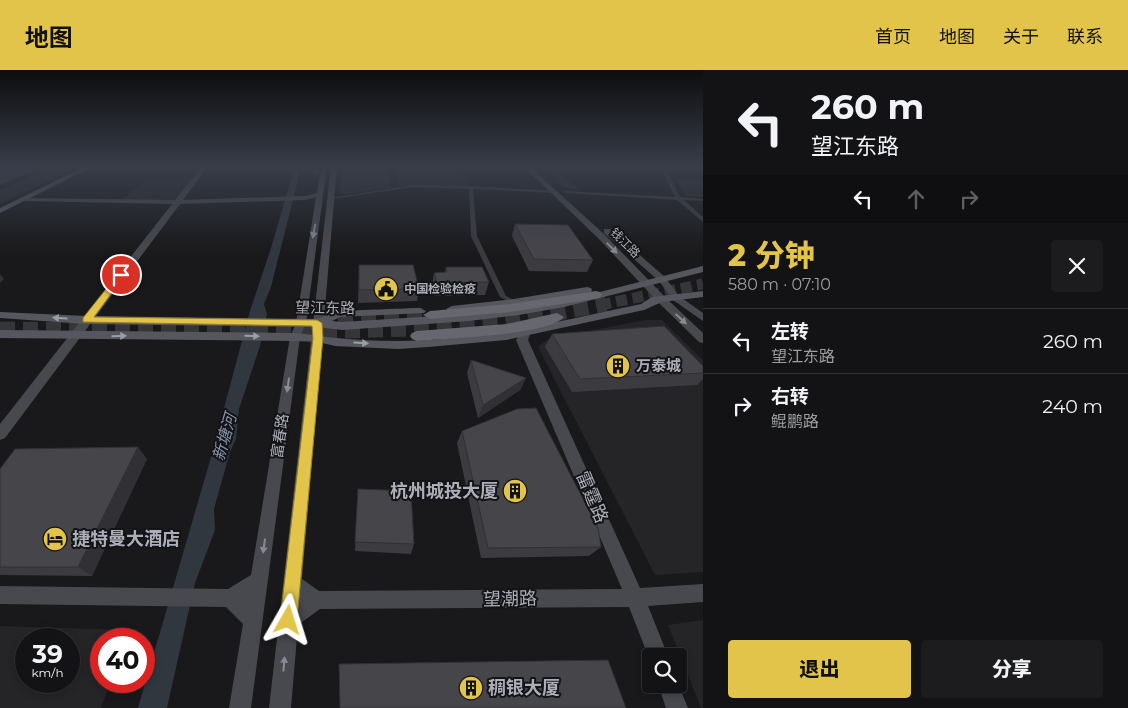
<!DOCTYPE html>
<html lang="zh">
<head>
<meta charset="utf-8">
<style>
  body { margin:0; font-family:Montserrat,"Noto Sans SC",sans-serif; background:#1c1b1d; color:#f1f3f6; height:100vh; display:flex; flex-direction:column; font-size:19px; white-space:nowrap }
  * { box-sizing:border-box; margin:0 }
  p { font-size:16px; color:#9d9ea0 }
  .icon { flex:none; width:28px; height:28px; fill:none; stroke:currentColor; stroke-width:2; stroke-linecap:round; stroke-linejoin:round }
  .map { position:relative; flex:1; overflow:hidden }
  .panel { display:flex; flex-direction:column; background:#131214; width:425px }
  .panel>* { flex:none }
  .banner { background:#131214; color:#f1f3f6; overflow:hidden }
  .tools { position:absolute; left:642px; top:578px; display:grid; gap:10px }
  .tools a { display:grid; place-items:center; width:45px; height:45px; border-radius:5px; background:#131214; box-shadow:0 2px 8px #0003,0 0 0 1px #323234; font-size:25px }
  .speed { position:absolute; left:15px; top:558px; display:flex; gap:10px; font-size:25px; font-weight:700; text-align:center }
  .speed>* { display:grid; place-content:center; width:65px; height:65px; border-radius:50%; background:#131214; box-shadow:0 2px 8px #0003,0 0 0 1px #323234; line-height:1 }
  .speed small { font-size:12px; font-weight:400 }
  .speed .limit { border:8px solid #d22; background:#fff; color:#111 }
  .pin { position:absolute; display:grid; place-items:center; width:42px; height:42px; color:#fff; margin:-21px; border:2px solid #fff; border-radius:50%; box-shadow:0 1px 5px #0007 }
  .me { position:absolute; width:55px; margin:-28px; rotate:6deg; stroke-linejoin:round; filter:drop-shadow(0 0 4px #0008) }
  .turn { display:flex; align-items:center; gap:18px; height:105px; padding:0 25px; font-size:22px }
  .turn .icon { width:65px; height:65px; stroke-width:2.5 }
  .turn b { display:block; font-size:35px; line-height:42px }
  .lanes { display:flex; align-items:center; height:48px; padding:0 25px; background:#0003; justify-content:center; gap:25px; direction:ltr }
  .lanes .off { opacity:.35 }
  .round { display:grid; place-items:center; flex:none; width:52px; height:52px; border-radius:5px; background:#1c1b1d }
  .summary { display:flex; align-items:center; justify-content:space-between; height:85px; padding:0 25px }
  h1 { font-size:30px; font-weight:800; line-height:38px; color:#e1c449 }
  .cta { display:flex; gap:10px; margin-top:auto; padding:10px 25px }
  .cta a { flex:1; height:58px; border-radius:5px; background:#e1c449; color:#111; font-size:20px; font-weight:800; line-height:58px; text-align:center }
  .cta a+a { background:#1c1b1d; color:#f1f3f6 }
  ul { padding:0; list-style:none }
  li { display:flex; align-items:center; gap:15px; height:65px; padding:0 25px; border-top:1px solid #323234 }
  li div { flex:1 }
  li b { display:block; font-size:19px }
  li em { font-style:normal }
  header { display:flex; align-items:center; gap:30px; box-sizing:border-box; height:70px; padding:0 25px; background:#e1c449; color:#111 }
  header strong { font-size:24px }
  nav { display:flex; gap:28px; margin-inline-start:auto; font-size:18px }
  main { display:flex; flex:1; min-height:0 }
  .map>svg:first-child { display:block }
</style>
</head>
<body>
<header>
<strong>地图</strong>
<nav><a>首页</a><a>地图</a><a>关于</a><a>联系</a></nav>
</header>
<main>
<div class="map">
<svg width="703" height="638" viewBox="0 0 703 638">
  <rect width="100%" height="100%" fill="#19181a"/>
  <path fill="#252427" fill-rule="evenodd" d="M 395,96 L 461,96 L 471,117 L 413,116 L 399,118 Z
    M 195,108 L 177,132 L 121,131 L 146,109 Z
    M 645,250 L 662,250 L 703,290 L 703,502 L 655,505 L 538,277 L 548,269 Z
    M 703,550 L 703,638 L 701,638 L 668,555 Z
    M 0,556 L 130,560 L 126,569 L 101,569 L 101,611 L 111,611 L 101,638 L 0,638 ZM 26,569 L 69,569 L 69,611 L 26,611 Z"/>
  <path fill="#232a25" d="M 55,96 L 80,96 L 0,134 L 0,120 Z
    M 346,96 L 388,96 L 390,118 L 347,124 L 340,123 L 341,103 L 346,103 Z
    M 541,96 L 551,96 L 579,120 L 564,117 Z
    M 676,109 L 703,110 L 703,127 L 686,126 Z"/>
  <path fill="#31373f" d="M 0,96 L 45,96 L 0,115 Z
    M 295,96 L 300,96 L 299,106 L 271,217 L 264,234 L 267,244 L 260,276 L 239,339 L 236,369 L 230,382 L 214,439 L 215,460 L 195,513 L 167,638 L 138,638 L 209,394 L 250,241 L 271,178 Z"/>
  <g fill="none" stroke-linecap="round" stroke-linejoin="round">
    <path stroke="#36363a" stroke-width="11" stroke-dasharray="11 5.5" stroke-linecap="butt" d="M 600,235 L 703,214"/>
    <path stroke="#36363a" stroke-width="15" stroke-dasharray="15 8" stroke-linecap="butt" d="M 315,249 L 430,245
      M 0,259 L 311,262 L 445,258 L 512,252 L 606,234"/>
    <path fill="#3a3a3f" fill-rule="evenodd" d="M 660,96 L 703,98 L 703,100 L 666,99 L 680,127 L 703,129 L 703,131 L 684,130 L 703,147 L 703,152 L 677,130 L 565,123 L 563,122 L 565,121 L 675,127 Z
      M 413,115 L 471,116 L 556,121 L 556,123 L 554,123 L 473,119 L 477,166 L 506,226 L 516,231 L 516,233 L 512,233 L 500,227 L 471,166 L 469,119 L 413,117 L 332,129 L 330,128 Z"/>
    <path fill="#48494f" fill-rule="evenodd" d="M 202,96 L 208,96 L 183,130 L 305,126 L 317,123 L 321,96 L 327,96 L 306,253 L 300,267 L 251,638 L 229,638 L 243,554 L 226,537 L 0,534 L 0,516 L 228,519 L 251,505 L 290,267 L 296,253 L 316,127 L 305,130 L 180,134 L 5,368 L 0,370 L 0,354 L 172,134 L 22,131 L 20,130 L 20,128 L 175,130 Z
      M 331,96 L 337,96 L 302,509 L 319,521 L 622,519 L 516,270 L 522,260 L 526,259 L 531,262 L 528,270 L 640,518 L 703,514 L 703,532 L 648,536 L 668,586 L 651,586 L 651,593 L 629,537 L 320,539 L 298,555 L 291,638 L 269,638 Z
      M 523,96 L 529,96 L 604,164 L 667,229 L 703,263 L 703,273 L 699,272 L 660,234 L 598,168 Z
      M 604,159 L 610,159 L 665,207 L 679,226 L 703,243 L 703,251 L 673,230 L 659,211 L 604,163 Z
      M 658,614 L 678,614 L 688,638 L 666,638 Z"/>
    <path fill="#56575e" fill-rule="evenodd" d="M 86,96 L 94,96 L 0,143 L 0,138 Z
      M 703,196 L 703,202 L 564,237 L 519,245 L 469,251 L 342,260 L 317,257 L 86,254 L 0,248 L 0,242 L 86,246 L 317,249 L 338,241 L 420,238 L 426,241 L 424,243 L 340,247 L 332,251 L 342,252 L 469,244 L 519,239 L 564,231 Z
      M 587,217 L 591,218 L 592,220 L 591,222 L 514,235 L 452,242 L 446,239 L 452,236 L 514,229 Z
      M 703,221 L 703,227 L 662,232 L 644,240 L 506,270 L 428,277 L 398,279 L 335,276 L 318,272 L 295,271 L 0,268 L 0,260 L 295,263 C 309,264 322,267 336,268 C 356,270 377,271 397,271 C 479,271 561,251 641,234 L 652,227 Z"/>
    <path fill="#66676f" fill-rule="evenodd" d="M 596,221 L 600,222 L 602,225 L 600,228 L 510,242 L 430,249 L 423,245 L 430,241 L 510,234 Z
      M 557,243 L 564,247 C 550,265 442,269 417,271 L 412,269 L 410,266 L 412,263 L 417,261 L 507,254 Z"/>
  </g>
  <path fill="#3c3b40" d="M 312,96 L 320,96 L 318,103 L 313,103 Z
    M 515,154 L 593,190 L 587,202 L 529,201 L 512,166 Z
    M 359,195 L 419,219 L 417,231 L 358,233 Z
    M 446,197 L 489,212 L 485,225 L 434,226 L 432,215 L 434,203 L 445,202 Z
    M 552,264 L 703,303 L 703,309 L 697,315 L 572,322 L 545,277 Z
    M 471,290 L 526,308 L 520,320 L 478,348 L 467,303 Z
    M 462,361 L 601,477 L 589,486 L 481,488 L 457,373 Z
    M 147,389 L 92,506 L 0,505 L 0,399 Z
    M 358,419 L 414,474 L 411,484 L 355,481 Z"/>
  <path fill="#313034" d="M 0,204 L 4,209 L 0,213 Z
    M 526,308 L 520,320 L 478,348 L 483,335 Z
    M 138,377 L 147,389 L 92,506 L 78,497 Z"/>
  <path fill="#46454a" stroke="#313034" d="M 515,154 L 568,155 L 593,190 L 534,189 Z
    M 359,195 L 413,195 L 419,219 L 359,220 Z
    M 446,197 L 482,197 L 489,212 L 437,213 L 434,203 L 447,202 Z
    M 664,256 L 703,296 L 703,303 L 580,309 L 552,264 Z
    M 471,290 L 526,308 L 483,335 Z
    M 536,338 L 598,458 L 601,477 L 488,478 L 462,361 L 517,339 Z
    M 138,377 L 78,497 L 0,497 L 0,399 L 15,379 Z
    M 358,419 L 411,421 L 414,474 L 355,472 Z
    M 608,590 L 626,638 L 340,638 L 339,594 Z"/>
  <defs><path id="oneway-solid" d="M-6-.8H1V-3.2L6.5 0L1 3.2V.8H-6Z" transform="scale(1.25)"/></defs>
  <g fill="#898b94">
    <use href="#oneway-solid" transform="translate(314 161) rotate(100)"/>
    <use href="#oneway-solid" transform="translate(612 178) rotate(45)"/>
    <use href="#oneway-solid" transform="translate(681 249) rotate(43)"/>
    <use href="#oneway-solid" transform="translate(288 315) rotate(98)"/>
    <use href="#oneway-solid" transform="translate(264 476) rotate(98)"/>
    <use href="#oneway-solid" transform="translate(284 594) rotate(-85)"/>
  </g>
  <g fill="#9b9da7">
    <use href="#oneway-solid" transform="translate(60 248) rotate(-177)"/>
    <use href="#oneway-solid" transform="translate(119 266) rotate(-1)"/>
    <use href="#oneway-solid" transform="translate(252 266) rotate(1)"/>
    <use href="#oneway-solid" transform="translate(361 273) rotate(3)"/>
  </g>
  <linearGradient id="sky" x2="0" y2="1"><stop stop-color="#0e0d0e"/><stop offset="0.52" stop-color="#383d49"/><stop offset="1" stop-color="#383d49" stop-opacity="0"/></linearGradient>
  <rect width="703" height="185" fill="url(#sky)"/>
  <path fill="#e1c449" stroke="#927f2f" d="M 121,203 L 125,205 L 94,247 L 317,250 L 322,253 L 323,268 L 297,550 L 295,556 L 288,559 L 282,556 L 280,550 L 313,268 L 312,256 L 83,252 L 83,248 L 118,204 Z"/>
  <defs>
    <g id="civic-disc" transform="scale(1.25)"><circle r="9.5" fill="#e1c449" stroke="#141315"/><path d="M-.6-6.5H3V-4.5H.6V-3L4-1V1h2V6H-6V1h2V-1L-.6-3ZM-1.2 2.5V6h2.4V2.5Z" fill="#111"/></g>
    <g id="building-disc" transform="scale(1.25)"><circle r="9.5" fill="#e1c449" stroke="#141315"/><path d="M-4-6H4V6H1V3H-1V6H-4ZM-2.5-4.3h1.7v1.8h-1.7ZM.8-4.3h1.7v1.8H.8ZM-2.5-1h1.7V.8h-1.7ZM.8-1h1.7V.8H.8Z" fill="#111"/></g>
    <g id="hotel-disc" transform="scale(1.25)"><circle r="9.5" fill="#e1c449" stroke="#141315"/><path d="M-6-4.5h1.5V1H6V5H4.5V3h-9V5H-6ZM-4 0a1.8 1.8 0 1 1 3.6 0ZM.5 0V-2.5h3Q6-2.5 6 0Z" fill="#111"/></g>
  </defs>
  <g fill-rule="evenodd">
    <use href="#civic-disc" x="386" y="219"/>
    <use href="#building-disc" x="618" y="296"/>
    <use href="#building-disc" x="515" y="421"/>
    <use href="#hotel-disc" x="55" y="469"/>
    <use href="#building-disc" x="471" y="618"/>
  </g>
  <g text-anchor="middle" stroke-width="4" stroke-linejoin="round" paint-order="stroke">
    <g font-size="12" fill="#acaeb9" stroke="#141315">
      <text transform="translate(625 173) rotate(45)" y="4">钱江路</text>
    </g>
    <g font-size="12" font-weight="bold" fill="#acaeb9" stroke="#141315" text-anchor="start">
      <text x="404" y="223">中国检验检疫</text>
    </g>
    <g font-size="15" fill="#acaeb9" stroke="#141315">
      <text transform="translate(325 238) rotate(1)" y="5">望江东路</text>
      <text transform="translate(280 366) rotate(-82)" y="5">富春路</text>
    </g>
    <g font-size="15" font-weight="bold" fill="#acaeb9" stroke="#141315" text-anchor="start">
      <text x="636" y="301">万泰城</text>
    </g>
    <g font-size="16" font-style="italic" fill="#8797b0" stroke="#141315">
      <text transform="translate(224 367) rotate(-74)" y="6">新塘河</text>
    </g>
    <g font-size="18" font-weight="bold" fill="#acaeb9" stroke="#141315" text-anchor="start">
      <text x="498" y="427" text-anchor="end">杭州城投大厦</text>
      <text x="72" y="475">捷特曼大酒店</text>
      <text x="488" y="624">稠银大厦</text>
    </g>
    <g font-size="18" fill="#acaeb9" stroke="#141315">
      <text transform="translate(592 427) rotate(67)" y="6">雷霆路</text>
      <text transform="translate(510 529) rotate(-1)" y="6">望潮路</text>
    </g>
  </g>
</svg>
<div class="tools">
<a><svg class="icon" aria-label="search" viewBox="0 0 24 24"><circle cx="10" cy="10" r="6"/><path d="M15 15l6 6"/></svg></a>
</div>
<div class="speed"><div>39<small>km/h</small></div><div class="limit">40</div></div>
<div class="pin" style="left:121px;top:205px;background:#d93025"><svg class="icon" aria-label="arrive" viewBox="0 0 24 24"><path d="M6 21V4h12l-3 4 3 4H6"/></svg></div>
<svg class="me" style="left:288px;top:550px" viewBox="-20 -20 40 40"><path d="M0-17L14 15 0 8-14 15z" fill="#e1c449" stroke="#fff" stroke-width="4"/></svg>
</div>
<section class="panel">
<div class="banner">
<div class="turn"><svg class="icon" aria-label="left" viewBox="0 0 24 24"><path d="M17 20v-9H6M10 6l-5 5 5 5"/></svg><div><b>260 m</b>望江东路</div></div>
<div class="lanes"><svg class="icon" aria-label="left" viewBox="0 0 24 24"><path d="M17 20v-9H6M10 6l-5 5 5 5"/></svg><svg class="icon off" aria-label="ahead" viewBox="0 0 24 24"><path d="M12 20V5M6 11l6-6 6 6"/></svg><svg class="icon off" aria-label="right" viewBox="0 0 24 24"><path d="M7 20v-9h11M14 6l5 5-5 5"/></svg></div>
</div>
<div class="summary"><div><h1>2 分钟</h1><p>580 m · 07:10</p></div><a class="round"><svg class="icon" aria-label="close" viewBox="0 0 24 24"><path d="M6 6l12 12M18 6L6 18"/></svg></a></div>
<ul>
<li><svg class="icon" aria-label="left" viewBox="0 0 24 24"><path d="M17 20v-9H6M10 6l-5 5 5 5"/></svg><div><b>左转</b><p>望江东路</p></div><em>260 m</em></li>
<li><svg class="icon" aria-label="right" viewBox="0 0 24 24"><path d="M7 20v-9h11M14 6l5 5-5 5"/></svg><div><b>右转</b><p>鲲鹏路</p></div><em>240 m</em></li>
</ul>
<div class="cta"><a>退出</a><a>分享</a></div>
</section>
</main>
</body>
</html>
